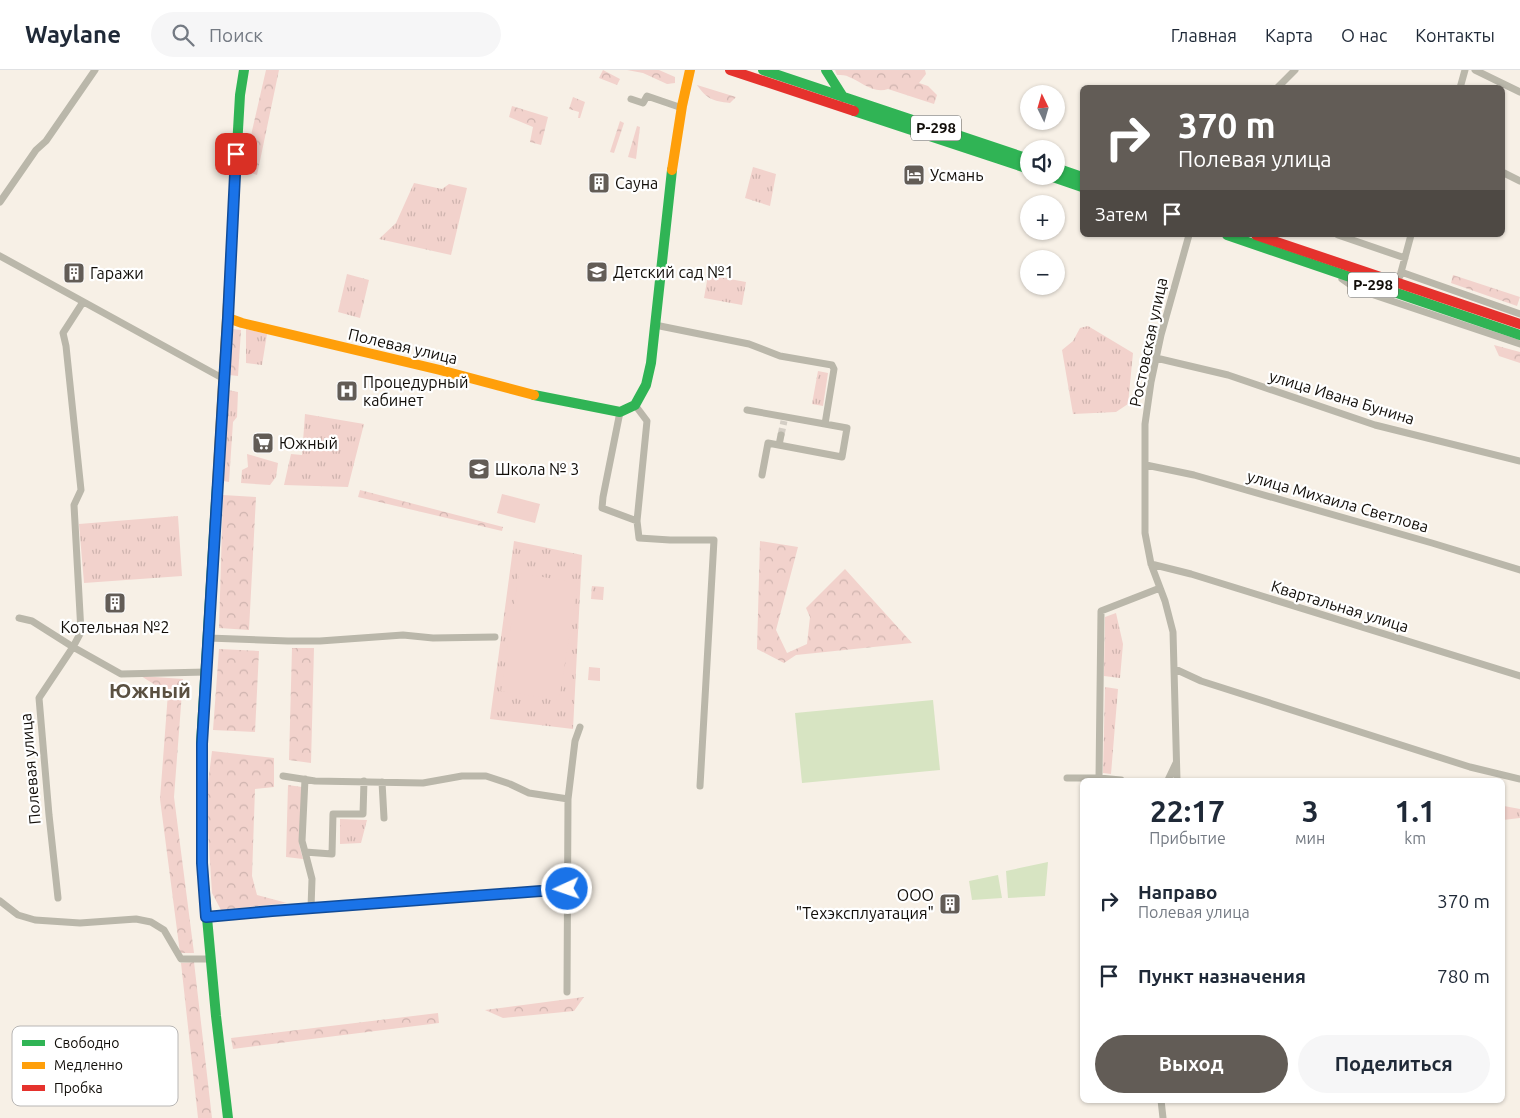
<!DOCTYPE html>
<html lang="ru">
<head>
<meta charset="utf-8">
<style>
  body { margin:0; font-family:Ubuntu,sans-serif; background:#f6f6f7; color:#1f2937; height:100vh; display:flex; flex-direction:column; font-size:19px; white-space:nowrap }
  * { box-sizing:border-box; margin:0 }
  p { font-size:16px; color:#747a83 }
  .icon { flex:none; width:28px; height:28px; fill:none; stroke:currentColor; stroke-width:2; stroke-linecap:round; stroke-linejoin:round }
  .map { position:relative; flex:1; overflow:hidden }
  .details { position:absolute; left:1080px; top:708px; width:425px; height:325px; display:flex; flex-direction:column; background:#fff; border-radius:8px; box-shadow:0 1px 4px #0004 }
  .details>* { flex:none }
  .banner { position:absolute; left:1080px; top:15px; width:425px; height:152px; border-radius:8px; box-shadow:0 1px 4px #0004; background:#625c56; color:#fff; overflow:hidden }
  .needle { width:32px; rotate:355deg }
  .tools { position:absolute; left:1020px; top:15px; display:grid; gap:10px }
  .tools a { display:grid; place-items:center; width:45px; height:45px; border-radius:50%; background:#fff; box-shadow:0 1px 4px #0004; font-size:25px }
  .pin { position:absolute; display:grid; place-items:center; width:42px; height:42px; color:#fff; margin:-21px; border-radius:10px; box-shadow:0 2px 8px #0006 }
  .me { position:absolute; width:55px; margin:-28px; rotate:267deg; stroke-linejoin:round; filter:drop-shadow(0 0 4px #0008) }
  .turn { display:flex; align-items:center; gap:18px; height:105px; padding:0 15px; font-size:22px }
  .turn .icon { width:65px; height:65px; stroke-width:2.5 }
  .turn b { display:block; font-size:35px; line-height:42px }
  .then { display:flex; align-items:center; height:48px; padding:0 15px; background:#0003; gap:10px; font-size:19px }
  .eta { display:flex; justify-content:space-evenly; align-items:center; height:85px; text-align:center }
  .eta b { font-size:30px; font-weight:600; line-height:35px }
  .primary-button { display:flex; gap:10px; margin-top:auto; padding:10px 15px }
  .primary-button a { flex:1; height:58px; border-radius:30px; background:#625c56; color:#fff; font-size:20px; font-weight:600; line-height:58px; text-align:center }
  .primary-button a+a { background:#f6f6f7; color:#1f2937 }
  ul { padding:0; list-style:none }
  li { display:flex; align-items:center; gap:15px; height:75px; padding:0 15px }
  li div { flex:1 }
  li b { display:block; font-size:19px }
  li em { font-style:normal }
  header { display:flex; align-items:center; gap:30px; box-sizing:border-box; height:70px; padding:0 25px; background:#fff; border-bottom:1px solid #e0e1e3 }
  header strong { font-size:24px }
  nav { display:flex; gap:28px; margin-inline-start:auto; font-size:18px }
  .search { width:350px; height:45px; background:#f6f6f7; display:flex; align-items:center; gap:12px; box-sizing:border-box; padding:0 18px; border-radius:28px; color:#747a83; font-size:19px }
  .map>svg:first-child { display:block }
</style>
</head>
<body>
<header>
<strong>Waylane</strong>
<div class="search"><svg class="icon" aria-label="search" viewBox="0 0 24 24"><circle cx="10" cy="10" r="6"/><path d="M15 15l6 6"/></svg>Поиск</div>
<nav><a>Главная</a><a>Карта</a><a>О нас</a><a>Контакты</a></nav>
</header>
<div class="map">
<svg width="1520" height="1048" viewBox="0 0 1520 1048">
  <defs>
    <pattern id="grass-tufts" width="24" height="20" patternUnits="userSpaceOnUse" patternTransform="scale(1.25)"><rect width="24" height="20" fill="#f2d2cc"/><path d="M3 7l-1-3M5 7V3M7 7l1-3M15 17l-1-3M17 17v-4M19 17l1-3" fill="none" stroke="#ceb3ae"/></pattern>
    <pattern id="forest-crowns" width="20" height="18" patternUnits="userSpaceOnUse" patternTransform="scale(1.25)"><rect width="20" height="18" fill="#f2d2cc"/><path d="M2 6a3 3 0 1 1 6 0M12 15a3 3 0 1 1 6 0" fill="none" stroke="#ceb3ae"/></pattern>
  </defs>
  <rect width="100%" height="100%" fill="#f7f0e6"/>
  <path fill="url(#grass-tufts)" d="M 753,97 L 776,104 L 770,136 L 745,128 Z
    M 414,113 L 442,119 L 449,114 L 467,118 L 451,185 L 379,169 L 396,153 Z
    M 347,204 L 369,210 L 360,248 L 338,242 Z
    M 708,205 L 746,212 L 742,235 L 704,228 Z
    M 1088,256 L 1133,283 L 1128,334 L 1116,342 L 1073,344 L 1062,280 L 1073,271 L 1080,258 Z
    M 246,259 L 267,264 L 262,295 L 246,293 Z
    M 818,301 L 828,303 L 823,336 L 812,334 Z
    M 228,320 L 238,322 L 237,347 L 233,352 L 229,412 L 223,411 Z
    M 305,344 L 364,354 L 348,417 L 284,415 L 291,384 L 302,385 Z
    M 247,384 L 278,393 L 276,407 L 270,415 L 241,413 L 242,400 L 248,397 Z
    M 178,446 L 182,506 L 84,513 L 79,454 Z
    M 514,471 L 582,485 L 573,659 L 490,649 Z
    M 592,516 L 604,517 L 603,530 L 591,529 Z
    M 1116,543 L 1123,574 L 1120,608 L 1104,606 L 1105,547 Z
    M 589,597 L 600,598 L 600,611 L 588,610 Z
    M 1105,617 L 1118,619 L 1111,704 L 1103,703 Z
    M 1504,736 L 1520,739 L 1520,748 L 1503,750 Z
    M 340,749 L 367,750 L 361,773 L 340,774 Z"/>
  <path fill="url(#forest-crowns)" d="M 266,0 L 279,0 L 257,105 L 243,100 Z
    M 603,0 L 620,9 L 617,15 L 599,8 Z
    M 627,0 L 659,0 L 675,7 L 675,13 L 667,14 L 643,3 Z
    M 835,0 L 925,0 L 926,4 L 919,13 L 928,16 L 937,25 L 934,34 L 888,19 C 873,24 862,12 849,7 C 846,5 841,5 837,5 Z
    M 697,15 L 736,27 L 730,33 C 712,31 707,29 697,15 Z
    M 573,27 L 585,32 L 580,48 L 578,48 L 579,42 L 569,39 Z
    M 512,36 L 548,47 L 541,75 L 530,72 L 533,57 L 509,47 Z
    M 620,51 L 624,53 L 614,83 L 610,82 Z
    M 637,56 L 640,57 L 636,89 L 628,87 Z
    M 1453,205 L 1520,227 L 1517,236 L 1451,213 Z
    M 232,259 L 241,260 L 238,306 L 229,305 Z
    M 1494,275 L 1520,282 L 1520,293 L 1499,286 Z
    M 360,420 L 503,457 L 502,461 L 358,427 Z
    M 223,425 L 256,427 L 249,560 L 219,558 Z
    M 760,471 L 798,477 L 776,560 L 787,583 L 807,574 L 810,547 L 806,538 L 845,499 L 912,573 L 796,585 L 784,593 L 757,579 Z
    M 292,578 L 314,578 L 311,693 L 289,690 Z
    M 219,579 L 259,581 L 255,662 L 213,660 Z
    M 141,606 L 183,609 L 174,727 L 194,883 L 180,883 L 160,729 L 168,623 Z
    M 212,681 L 274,688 L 274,717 L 255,719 L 252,806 L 257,825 L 287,833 L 221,840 L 212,823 L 206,730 Z
    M 288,715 L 302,717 L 299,774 L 303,789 L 286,787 Z
    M 194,892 L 212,1048 L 198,1048 L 181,893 Z
    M 584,927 L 574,941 L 503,948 L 485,940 Z
    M 438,943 L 439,953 L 233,979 L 231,968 Z"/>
  <path fill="#f2d2cc" d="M 502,424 L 540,434 L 535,453 L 497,443 Z
    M 519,503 L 578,513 L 559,630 L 501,621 Z"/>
  <path fill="#d7e4c2" d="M 933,630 L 940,700 L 802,713 L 795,643 Z
    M 1048,792 L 1045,826 L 1008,828 L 1006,801 Z
    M 998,805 L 1002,828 L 972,830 L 969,811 Z"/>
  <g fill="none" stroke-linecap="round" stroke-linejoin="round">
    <path stroke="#d4cec5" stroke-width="7" stroke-dasharray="7 3.5" stroke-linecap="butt" d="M 781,365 L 784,351"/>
    <path stroke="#bab7aa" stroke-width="7" d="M 1475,0 L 1520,22
      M 1277,18 L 1295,0
      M 1460,18 L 1465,0
      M 631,29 L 643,33 L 647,26 L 682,38
      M 1502,102 L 1520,111
      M 0,132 L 36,80 L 46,71 L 95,0
      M 1338,165 L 1405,188
      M 0,186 L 224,309
      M 1401,202 L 1520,244
      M 1400,206 L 1411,165
      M 1342,209 L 1356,219 L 1520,274
      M 655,255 L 749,274 L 780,286 L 832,295 L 834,299 L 825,354 L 847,358 L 842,387 L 768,373 L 762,405
      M 1156,288 L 1228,305 L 1375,355 L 1520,391
      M 635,335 L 647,351 L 637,451 L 639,468 L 670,470 L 714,470 L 700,716
      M 747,340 L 825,354
      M 620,342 L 603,427 L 602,438 L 637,451
      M 779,375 L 781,365
      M 1146,395 L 1194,405 L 1432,473 L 1520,500
      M 1151,494 L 1191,504 L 1520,606
      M 19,548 L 32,551 L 73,577 L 81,562 L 74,435 L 81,420 L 66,276 L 63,263 L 83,232
      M 208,568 L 288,571 L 320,571 L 403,565 L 433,568 L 495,567
      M 1175,599 L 1201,611 L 1470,697 L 1520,709
      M 283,706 L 315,711 L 423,713 L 462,706 L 486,706 L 510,714 L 529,723 L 568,729
      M 1067,708 L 1099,708
      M 305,709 L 302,771 L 305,782 L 332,784 L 333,744 L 363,744 L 364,711
      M 1121,710 L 1099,708 L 1101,541 L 1160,518
      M 1168,710 L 1176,693
      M 1177,710 L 1173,562 L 1165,531 L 1151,494 L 1145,463 L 1145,354 L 1151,312 L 1161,265 L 1189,165
      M 382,712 L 384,748
      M 305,782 L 312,809 L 311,838
      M 58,828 L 49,745 L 39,628 L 73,577 L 121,604 L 206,602
      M 0,831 L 18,845 L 35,850 L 80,853 L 136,849 L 151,852 L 164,860 L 181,889 L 211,889
      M 206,847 L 272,841 L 567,819
      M 567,922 L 568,729 L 575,671 L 580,657
      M 1161,1030 L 1163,1048"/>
    <path stroke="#30b455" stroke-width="10" d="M 763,0 L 1029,89
      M 826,0 L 843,27
      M 854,41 L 1029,99
      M 1056,98 L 1082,107
      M 1050,106 L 1082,117
      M 1227,165 L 1520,265
      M 230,199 L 240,25 L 244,0
      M 534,325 L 620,342 L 635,335 L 646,315 L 651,293 L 672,100
      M 217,415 L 201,674 L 202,793 L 216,946 L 228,1048"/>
    <path stroke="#ff9f0a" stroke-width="10" d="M 672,100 L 682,36 L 690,0
      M 228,248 L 242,253 L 440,300 L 534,325
      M 217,415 L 230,199"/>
    <path stroke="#e5322d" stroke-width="10" d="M 730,0 L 854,41
      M 1256,165 L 1520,254"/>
  </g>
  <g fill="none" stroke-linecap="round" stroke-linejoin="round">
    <g stroke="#114b97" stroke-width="12">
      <path id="route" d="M 236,84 L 228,248 L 202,674 L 202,793 L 206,847 L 272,841 L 567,819"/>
    </g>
    <use href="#route" stroke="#1a73e8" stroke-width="9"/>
  </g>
  <defs>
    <g id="hotel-square" transform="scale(1.125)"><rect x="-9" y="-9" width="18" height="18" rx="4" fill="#625c56" stroke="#fff"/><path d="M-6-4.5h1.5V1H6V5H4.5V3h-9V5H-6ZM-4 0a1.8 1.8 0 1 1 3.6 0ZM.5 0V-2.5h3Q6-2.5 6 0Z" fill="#fff"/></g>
    <g id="building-square" transform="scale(1.125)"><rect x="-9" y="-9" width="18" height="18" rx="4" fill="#625c56" stroke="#fff"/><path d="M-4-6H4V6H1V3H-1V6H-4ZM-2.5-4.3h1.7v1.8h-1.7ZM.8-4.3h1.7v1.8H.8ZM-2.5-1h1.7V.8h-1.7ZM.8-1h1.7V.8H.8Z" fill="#fff"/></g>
    <g id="school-square" transform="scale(1.125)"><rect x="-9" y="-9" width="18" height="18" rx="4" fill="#625c56" stroke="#fff"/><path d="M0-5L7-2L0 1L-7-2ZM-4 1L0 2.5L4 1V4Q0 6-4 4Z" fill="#fff"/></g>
    <g id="hospital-square" transform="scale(1.125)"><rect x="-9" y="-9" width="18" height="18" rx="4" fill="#625c56" stroke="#fff"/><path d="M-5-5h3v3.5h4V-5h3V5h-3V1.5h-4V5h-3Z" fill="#fff"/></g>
    <g id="supermarket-square" transform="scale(1.125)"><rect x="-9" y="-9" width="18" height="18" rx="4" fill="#625c56" stroke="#fff"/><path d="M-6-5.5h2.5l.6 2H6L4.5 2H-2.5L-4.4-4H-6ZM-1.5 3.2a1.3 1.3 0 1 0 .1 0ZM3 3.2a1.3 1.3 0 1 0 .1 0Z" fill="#fff"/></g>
  </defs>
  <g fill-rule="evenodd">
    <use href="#hotel-square" x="914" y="105"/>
    <use href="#building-square" x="599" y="113"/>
    <use href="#school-square" x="597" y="202"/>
    <use href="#building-square" x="74" y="203"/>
    <use href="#hospital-square" x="347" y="321"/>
    <use href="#supermarket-square" x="263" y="373"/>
    <use href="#school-square" x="479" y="399"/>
    <use href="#building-square" x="115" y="533"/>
    <use href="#building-square" x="950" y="834"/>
  </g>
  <g text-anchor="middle" stroke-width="4.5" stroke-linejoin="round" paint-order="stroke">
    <g fill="#fff" stroke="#585652" stroke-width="1">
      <rect x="911" y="45.5" width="50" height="25" rx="4"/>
      <rect x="1348" y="202.5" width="50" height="25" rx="4"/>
    </g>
    <g font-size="15" font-weight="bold" fill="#110d08">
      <text x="936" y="63">Р-298</text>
      <text x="1373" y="220">Р-298</text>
    </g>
    <g font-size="16" fill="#110d08" stroke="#fff" text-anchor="start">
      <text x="930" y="111">Усмань</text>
      <text x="615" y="119">Сауна</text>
      <text x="613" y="208">Детский сад №1</text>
      <text x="90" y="209">Гаражи</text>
      <text x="363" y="318">Процедурный<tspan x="363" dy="18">кабинет</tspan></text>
      <text x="279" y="379">Южный</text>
      <text x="495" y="405">Школа № 3</text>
      <text x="115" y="563" text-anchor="middle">Котельная №2</text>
      <text x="934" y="831" text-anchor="end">ООО<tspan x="934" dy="18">"Техэксплуатация"</tspan></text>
    </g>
    <g font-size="16" fill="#110d08" stroke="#fff">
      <text transform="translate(1148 272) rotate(-78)" y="6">Ростовская улица</text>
      <text transform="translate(403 276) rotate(13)" y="6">Полевая улица</text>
      <text transform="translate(1342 327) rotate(17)" y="6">улица Ивана Бунина</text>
      <text transform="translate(1338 431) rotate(16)" y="6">улица Михаила Светлова</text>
      <text transform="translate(1340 536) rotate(17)" y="6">Квартальная улица</text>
      <text transform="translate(30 699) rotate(-95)" y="6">Полевая улица</text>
    </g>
    <g font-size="21" font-weight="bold" fill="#5a5041" stroke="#fff">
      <text x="150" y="628">Южный</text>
    </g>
  </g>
  <rect x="12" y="956" width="166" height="80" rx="8" fill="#fff" stroke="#b8b6b5" stroke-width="1"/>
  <rect x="22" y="970" width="23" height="6" fill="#30b455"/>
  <rect x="22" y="992" width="23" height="7" fill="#ff9f0a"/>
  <rect x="22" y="1015" width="23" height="6" fill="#e5322d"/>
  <g font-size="14" fill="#110d08">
    <text x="54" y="978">Свободно</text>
    <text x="54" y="1000">Медленно</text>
    <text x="54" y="1023">Пробка</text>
  </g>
</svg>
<div class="tools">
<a><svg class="needle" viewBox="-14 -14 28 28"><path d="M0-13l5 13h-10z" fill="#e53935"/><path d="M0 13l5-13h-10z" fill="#747a83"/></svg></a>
<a><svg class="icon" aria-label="sound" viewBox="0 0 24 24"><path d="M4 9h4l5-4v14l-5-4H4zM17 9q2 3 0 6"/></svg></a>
<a>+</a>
<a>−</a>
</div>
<div class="pin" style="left:236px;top:84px;background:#d93025"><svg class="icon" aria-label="arrive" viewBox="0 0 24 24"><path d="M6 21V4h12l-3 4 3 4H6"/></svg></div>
<svg class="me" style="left:567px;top:819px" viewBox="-20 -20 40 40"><circle r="17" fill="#1a73e8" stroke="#fff" stroke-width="3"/><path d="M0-11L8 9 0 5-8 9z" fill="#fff"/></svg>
<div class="banner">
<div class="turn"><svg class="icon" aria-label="right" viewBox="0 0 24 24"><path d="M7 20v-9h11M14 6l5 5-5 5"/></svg><div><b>370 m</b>Полевая улица</div></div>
<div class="then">Затем<svg class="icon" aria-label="arrive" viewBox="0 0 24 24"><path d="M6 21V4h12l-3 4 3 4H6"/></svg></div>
</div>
<section class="details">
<div class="eta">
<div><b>22:17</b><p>Прибытие</p></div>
<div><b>3</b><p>мин</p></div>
<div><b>1.1</b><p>km</p></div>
</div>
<ul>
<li><svg class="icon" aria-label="right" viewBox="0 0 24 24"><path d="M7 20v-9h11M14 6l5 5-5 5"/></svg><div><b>Направо</b><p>Полевая улица</p></div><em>370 m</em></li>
<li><svg class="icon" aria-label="arrive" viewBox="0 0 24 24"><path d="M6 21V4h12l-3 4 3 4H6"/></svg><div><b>Пункт назначения</b></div><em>780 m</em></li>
</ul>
<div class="primary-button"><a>Выход</a><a>Поделиться</a></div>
</section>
</div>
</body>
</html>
